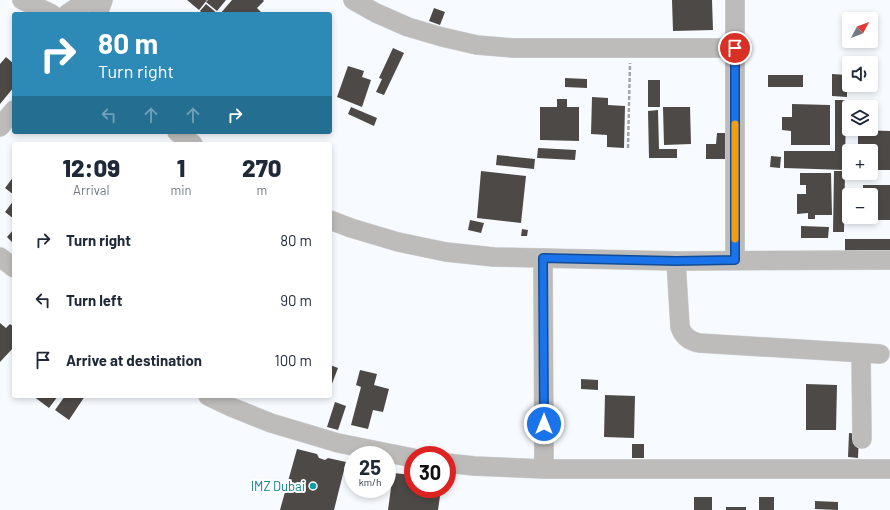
<!DOCTYPE html>
<html lang="en">
<head>
<meta charset="utf-8">
<style>
  body { margin:0; font-family:Barlow,sans-serif; background:#f6f6f7; color:#1f2937; height:100vh; display:flex; flex-direction:column; font-size:15px; white-space:nowrap }
  * { box-sizing:border-box; margin:0 }
  p { font-size:13px; color:#747a83 }
  .icon { flex:none; width:22px; height:22px; fill:none; stroke:currentColor; stroke-width:2; stroke-linecap:round; stroke-linejoin:round }
  .map { position:relative; flex:1; overflow:hidden }
  .details { position:absolute; left:12px; top:142px; width:320px; height:256px; display:flex; flex-direction:column; background:#fff; border-radius:4px; box-shadow:0 2px 6px #0003 }
  .details>* { flex:none }
  .top-card { position:absolute; left:12px; top:12px; width:320px; height:122px; border-radius:4px; box-shadow:0 2px 6px #0003; background:#2d8ab6; color:#fff; overflow:hidden }
  .needle { width:26px; rotate:49deg }
  .buttons { position:absolute; left:842px; top:12px; display:grid; gap:8px }
  .buttons a { display:grid; place-items:center; width:36px; height:36px; border-radius:4px; background:#fff; box-shadow:0 2px 6px #0003; font-size:20px }
  .speed { position:absolute; left:344px; top:446px; display:flex; gap:8px; font-size:20px; font-weight:700; text-align:center }
  .speed>* { display:grid; place-content:center; width:52px; height:52px; border-radius:50%; background:#fff; box-shadow:0 2px 6px #0003; line-height:1 }
  .speed small { font-size:10px; font-weight:400 }
  .speed .limit { border:6px solid #d22; background:#fff; color:#111 }
  .pin { position:absolute; display:grid; place-items:center; width:34px; height:34px; color:#fff; margin:-17px; border:2px solid #fff; border-radius:50%; box-shadow:0 1px 4px #0007 }
  .me { position:absolute; width:44px; margin:-22px; rotate:0deg; stroke-linejoin:round; filter:drop-shadow(0 0 3px #0008) }
  .turn { display:flex; align-items:center; gap:14px; height:84px; padding:0 20px; font-size:18px }
  .turn .icon { width:52px; height:52px; stroke-width:2.5 }
  .turn b { display:block; font-size:28px; line-height:34px }
  .lanes { display:flex; align-items:center; height:38px; padding:0 20px; background:#0003; justify-content:center; gap:20px; direction:ltr }
  .lanes .off { opacity:.35 }
  .eta { display:flex; justify-content:space-evenly; align-items:center; height:68px; text-align:center }
  .eta b { font-size:24px; font-weight:800; line-height:28px }
  ul { padding:0; list-style:none }
  li { display:flex; align-items:center; gap:12px; height:60px; padding:0 20px }
  li div { flex:1 }
  li b { display:block; font-size:15px }
  li em { font-style:normal }
  .map>svg:first-child { display:block }
</style>
</head>
<body>
<div class="map">
<svg width="890" height="510" viewBox="0 0 890 510">
  <rect width="100%" height="100%" fill="#f7fbff"/>
  <path fill="#4d4946" d="M 187,0 L 207,0 L 199,10 Z
    M 208,0 L 226,0 L 217,11 L 206,2 Z
    M 232,0 L 263,0 L 264,1 L 257,8 L 263,14 L 220,14 Z
    M 672,0 L 712,0 L 713,30 L 673,31 Z
    M 206,4 L 218,14 L 203,14 L 200,11 Z
    M 434,8 L 445,12 L 440,25 L 429,21 Z
    M 393,48 L 404,53 L 384,95 L 376,92 L 382,79 L 379,78 Z
    M 6,57 L 14,64 L 14,87 L 0,104 L 0,64 Z
    M 348,66 L 364,71 L 362,77 L 371,80 L 362,107 L 337,97 Z
    M 832,74 L 847,75 L 847,97 L 832,96 Z
    M 768,75 L 803,75 L 803,87 L 768,87 Z
    M 565,78 L 587,79 L 587,88 L 565,87 Z
    M 648,80 L 660,80 L 660,107 L 648,107 Z
    M 592,97 L 608,98 L 608,105 L 625,106 L 624,148 L 607,147 L 607,135 L 591,134 Z
    M 557,99 L 567,99 L 567,107 L 579,107 L 579,141 L 540,140 L 540,107 L 557,107 Z
    M 835,100 L 846,100 L 845,170 L 784,168 L 784,151 L 835,151 Z
    M 792,104 L 830,105 L 830,145 L 791,145 L 791,131 L 782,130 L 782,117 L 792,117 Z
    M 351,107 L 377,118 L 374,126 L 348,114 Z
    M 663,107 L 690,107 L 691,144 L 664,145 Z
    M 658,110 L 659,149 L 677,149 L 677,158 L 649,158 L 648,111 Z
    M 858,130 L 890,131 L 890,170 L 871,170 L 871,151 L 858,151 Z
    M 717,133 L 728,133 L 728,159 L 706,159 L 706,144 L 716,144 Z
    M 538,148 L 576,150 L 575,160 L 537,158 Z
    M 497,155 L 535,159 L 534,169 L 496,165 Z
    M 771,156 L 781,157 L 780,168 L 770,167 Z
    M 481,171 L 526,176 L 521,223 L 477,218 Z
    M 834,171 L 845,171 L 844,232 L 833,232 Z
    M 800,173 L 831,173 L 832,215 L 815,215 L 815,219 L 808,219 L 808,213 L 797,214 L 797,194 L 806,194 L 806,185 L 800,185 Z
    M 14,176 L 14,195 L 5,188 Z
    M 863,185 L 890,185 L 890,220 L 863,220 L 863,217 L 871,217 L 871,195 L 863,195 Z
    M 14,200 L 14,219 L 5,212 Z
    M 470,220 L 484,223 L 481,233 L 468,230 Z
    M 801,226 L 829,227 L 828,238 L 801,238 Z
    M 14,229 L 14,244 L 7,237 Z
    M 522,229 L 528,230 L 527,236 L 521,236 Z
    M 845,239 L 890,239 L 890,250 L 845,251 Z
    M 0,323 L 6,328 L 10,324 L 14,327 L 14,347 L 0,362 Z
    M 330,365 L 338,368 L 330,389 Z
    M 360,370 L 377,374 L 374,385 L 389,389 L 383,412 L 373,410 L 368,429 L 351,425 L 361,387 L 356,385 Z
    M 581,379 L 598,380 L 598,390 L 581,389 Z
    M 806,384 L 837,385 L 836,430 L 806,430 Z
    M 605,395 L 635,396 L 634,438 L 604,437 Z
    M 33,396 L 58,396 L 49,408 Z
    M 65,396 L 85,396 L 69,420 L 55,410 Z
    M 335,402 L 346,406 L 338,430 L 327,427 Z
    M 849,433 L 859,434 L 858,458 L 848,457 Z
    M 632,444 L 644,444 L 644,458 L 632,458 Z
    M 297,449 L 317,454 L 319,458 L 325,460 L 328,458 L 346,462 L 334,510 L 280,510 Z
    M 393,473 L 413,475 L 413,489 L 441,489 L 438,510 L 388,510 Z
    M 694,497 L 712,497 L 712,510 L 694,510 Z
    M 759,497 L 774,497 L 774,510 L 759,510 Z
    M 815,501 L 838,502 L 838,510 L 815,509 Z
    M 726,507 L 746,507 L 746,510 L 726,510 Z"/>
  <g fill="none" stroke-linecap="round" stroke-linejoin="round">
    <g stroke="#d2d5d9" stroke-width="20">
      <path id="minor" d="M 22,0 L 52,14
        M 353,0 L 376,13 L 408,27 L 442,37 L 477,45 L 512,48 L 735,48
        M 67,14 L 88,0
        M 98,14 L 103,0
        M 0,127 L 14,110
        M 177,132 L 193,144
        M 330,220 L 351,228 L 398,242 L 446,252 L 494,257 L 676,261 L 890,260
        M 0,257 L 14,268
        M 543,258 L 544,469
        M 735,260 L 735,0
        M 676,261 L 680,327 C 683,336 689,341 699,343 L 880,354
        M 861,353 L 862,439
        M 208,396 L 231,407 L 271,423 L 338,443 L 413,458
        M 447,463 L 474,466 L 544,469 L 890,469"/>
    </g>
    <path stroke="#a2a5a8" stroke-width="2.5" stroke-dasharray="4 2" stroke-linecap="butt" d="M 628,148 L 630,63"/>
    <use href="#minor" stroke="#bebcba" stroke-width="19"/>
  </g>
  <g fill="none" stroke-linecap="round" stroke-linejoin="round">
    <g stroke="#114b97" stroke-width="10">
      <path id="route" d="M 544,424 L 543,258 L 676,261 L 735,260 L 735,48"/>
    </g>
    <use href="#route" stroke="#1a73e8" stroke-width="7"/>
    <path stroke="#f59e0b" stroke-width="7" d="M 735,124 L 735,239"/>
  </g>
  <circle fill="#0f9aa8" stroke="#fff" stroke-width="1.5" cx="313" cy="486" r="4"/>
  <g text-anchor="middle" stroke-width="4" stroke-linejoin="round" paint-order="stroke">
    <g font-size="13" fill="#0d838f" stroke="#fff" text-anchor="end">
      <text x="305" y="491">IMZ Dubai</text>
    </g>
  </g>
</svg>
<div class="buttons">
<a><svg class="needle" viewBox="-14 -14 28 28"><path d="M0-13l5 13h-10z" fill="#e53935"/><path d="M0 13l5-13h-10z" fill="#747a83"/></svg></a>
<a><svg class="icon" aria-label="sound" viewBox="0 0 24 24"><path d="M4 9h4l5-4v14l-5-4H4zM17 9q2 3 0 6"/></svg></a>
<a><svg class="icon" aria-label="layers" viewBox="0 0 24 24"><path d="M12 4l9 5-9 5-9-5zM3 14l9 5 9-5"/></svg></a>
<a>+</a>
<a>−</a>
</div>
<div class="speed"><div>25<small>km/h</small></div><div class="limit">30</div></div>
<div class="pin" style="left:735px;top:48px;background:#d93025"><svg class="icon" aria-label="arrive" viewBox="0 0 24 24"><path d="M6 21V4h12l-3 4 3 4H6"/></svg></div>
<svg class="me" style="left:544px;top:424px" viewBox="-20 -20 40 40"><circle r="17" fill="#1a73e8" stroke="#fff" stroke-width="3"/><path d="M0-11L8 9 0 5-8 9z" fill="#fff"/></svg>
<div class="top-card">
<div class="turn"><svg class="icon" aria-label="right" viewBox="0 0 24 24"><path d="M7 20v-9h11M14 6l5 5-5 5"/></svg><div><b>80 m</b>Turn right</div></div>
<div class="lanes"><svg class="icon off" aria-label="left" viewBox="0 0 24 24"><path d="M17 20v-9H6M10 6l-5 5 5 5"/></svg><svg class="icon off" aria-label="ahead" viewBox="0 0 24 24"><path d="M12 20V5M6 11l6-6 6 6"/></svg><svg class="icon off" aria-label="ahead" viewBox="0 0 24 24"><path d="M12 20V5M6 11l6-6 6 6"/></svg><svg class="icon" aria-label="right" viewBox="0 0 24 24"><path d="M7 20v-9h11M14 6l5 5-5 5"/></svg></div>
</div>
<section class="details">
<div class="eta">
<div><b>12:09</b><p>Arrival</p></div>
<div><b>1</b><p>min</p></div>
<div><b>270</b><p>m</p></div>
</div>
<ul>
<li><svg class="icon" aria-label="right" viewBox="0 0 24 24"><path d="M7 20v-9h11M14 6l5 5-5 5"/></svg><div><b>Turn right</b></div><em>80 m</em></li>
<li><svg class="icon" aria-label="left" viewBox="0 0 24 24"><path d="M17 20v-9H6M10 6l-5 5 5 5"/></svg><div><b>Turn left</b></div><em>90 m</em></li>
<li><svg class="icon" aria-label="arrive" viewBox="0 0 24 24"><path d="M6 21V4h12l-3 4 3 4H6"/></svg><div><b>Arrive at destination</b></div><em>100 m</em></li>
</ul>
</section>
</div>
</body>
</html>
